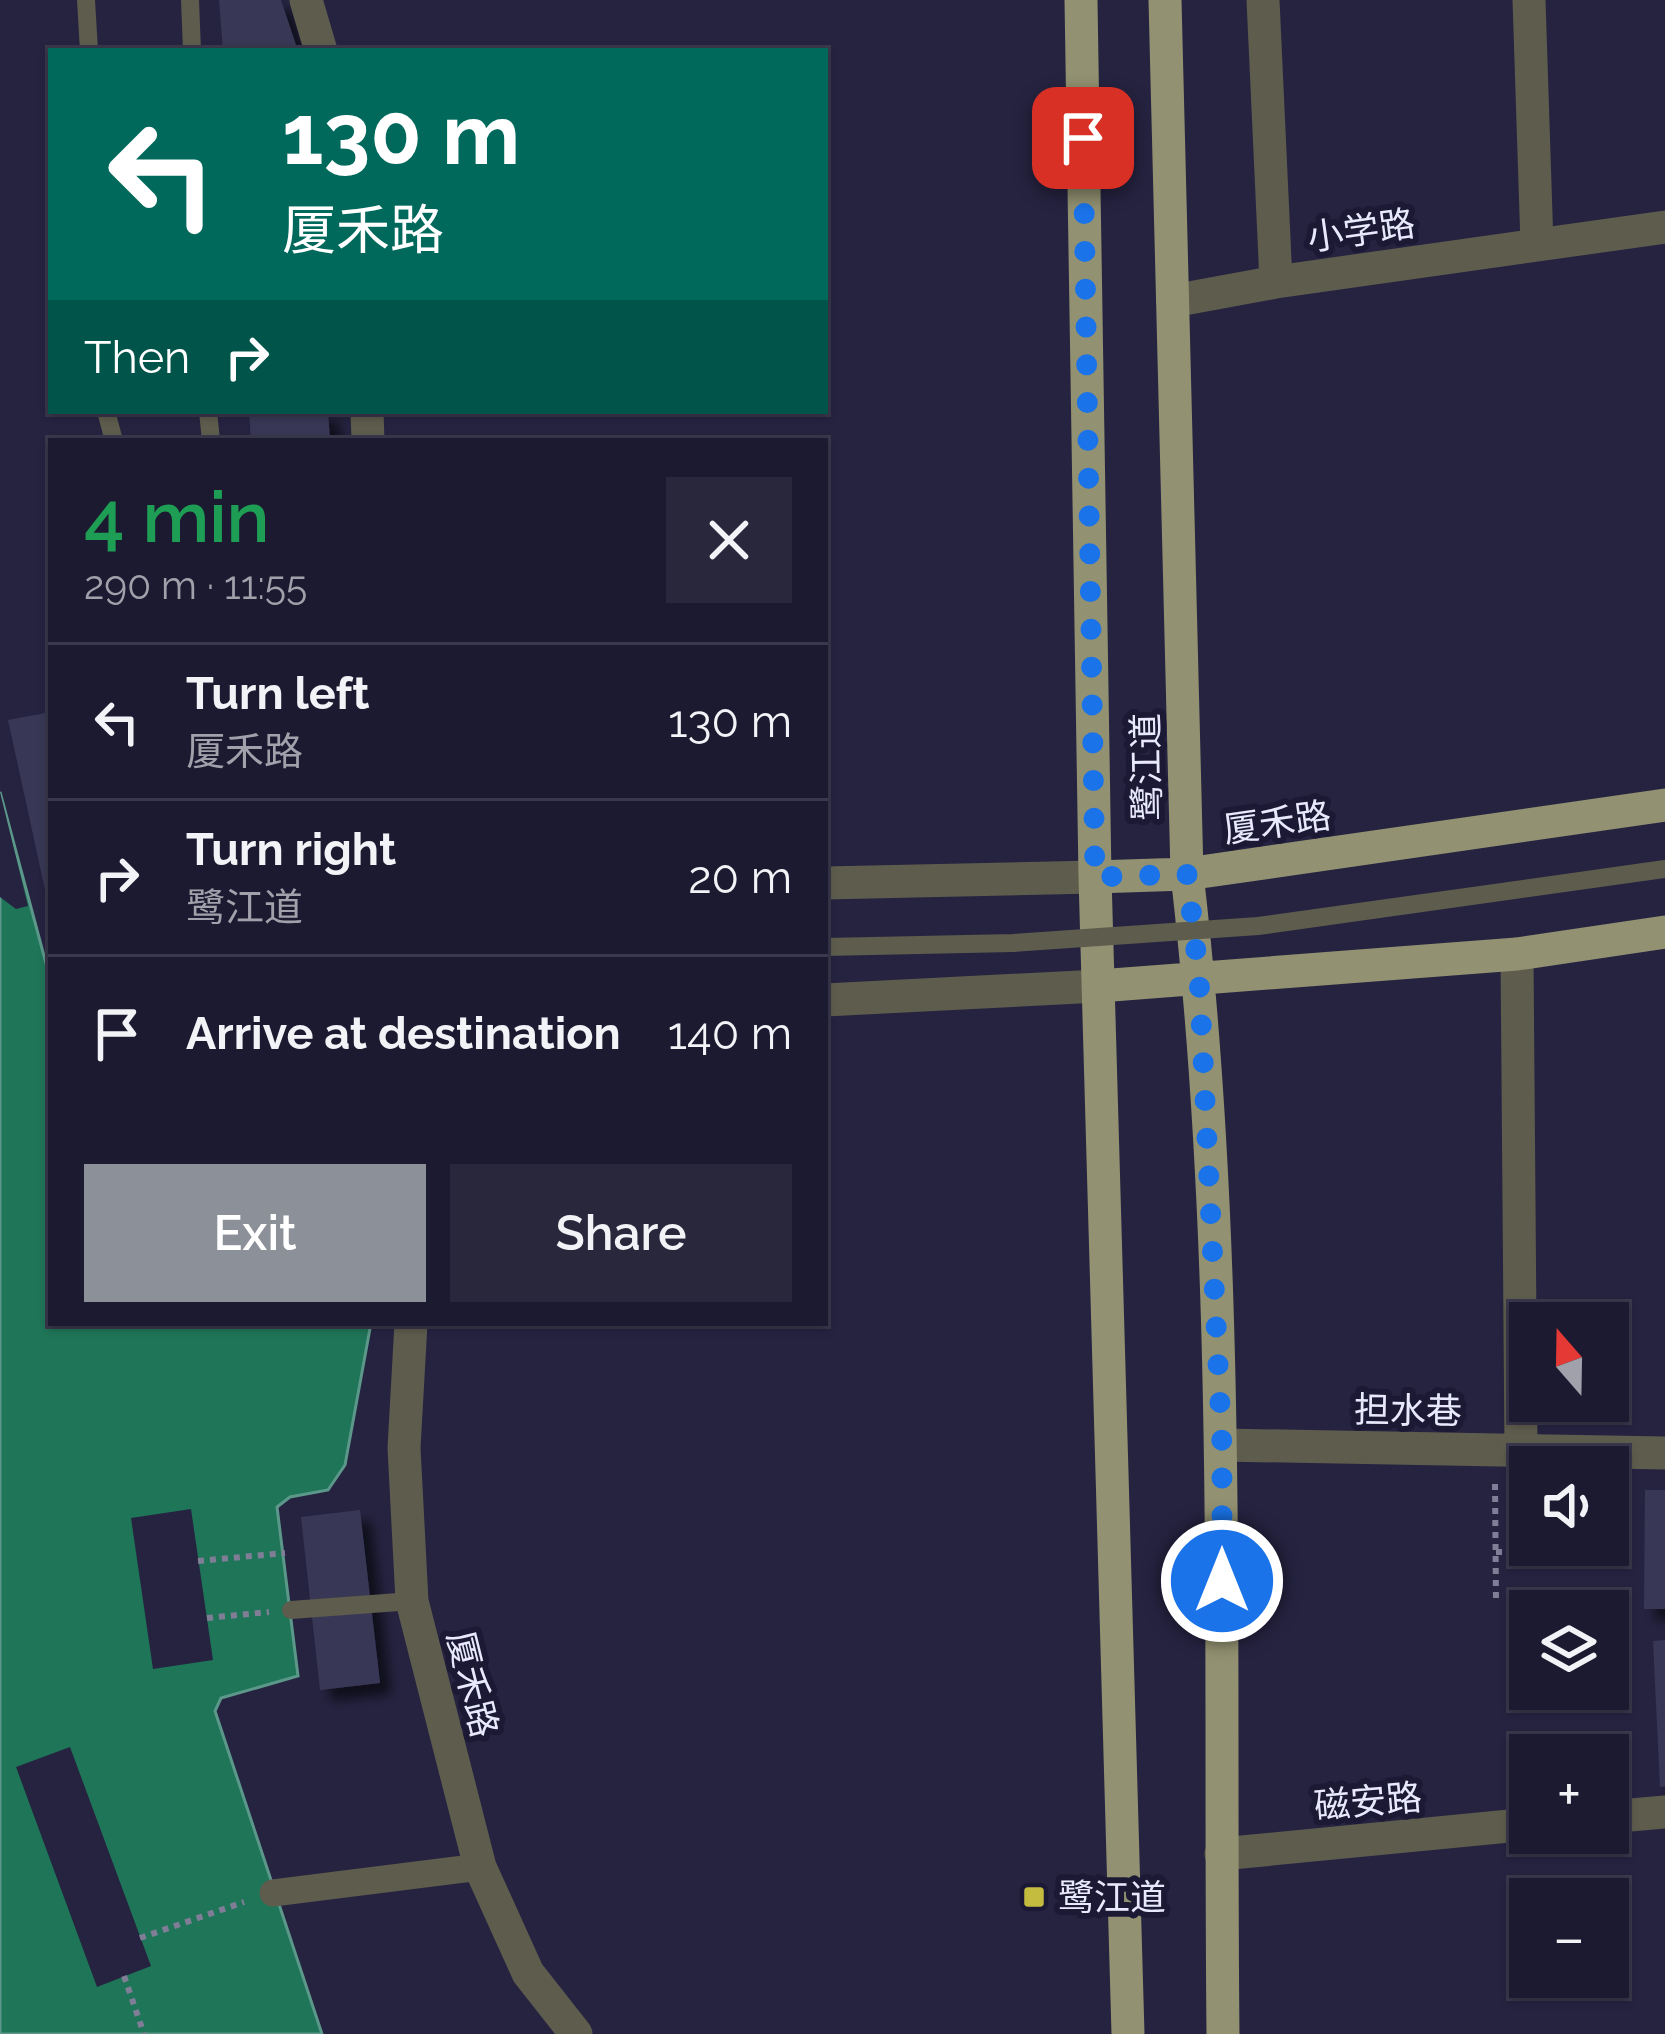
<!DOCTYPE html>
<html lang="en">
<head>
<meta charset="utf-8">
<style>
  body { margin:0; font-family:Raleway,"Noto Sans SC",sans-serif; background:#29273c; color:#f1f3f6; height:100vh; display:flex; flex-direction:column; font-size:45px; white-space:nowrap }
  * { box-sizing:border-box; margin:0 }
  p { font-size:39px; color:#a0a1ab }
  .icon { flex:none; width:66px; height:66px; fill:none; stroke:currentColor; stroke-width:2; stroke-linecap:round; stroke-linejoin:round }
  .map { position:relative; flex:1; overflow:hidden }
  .drawer { position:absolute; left:48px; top:438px; width:780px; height:888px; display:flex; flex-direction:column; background:#1c1a30; border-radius:0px; box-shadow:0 3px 9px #0004,0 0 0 3px #3a384c }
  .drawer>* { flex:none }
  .hud { position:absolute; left:48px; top:48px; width:780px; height:366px; border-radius:0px; box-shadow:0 3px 9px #0004,0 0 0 3px #3a384c; background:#00695c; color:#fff; overflow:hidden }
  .needle { width:78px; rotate:340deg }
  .fabs { position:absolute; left:1509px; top:1302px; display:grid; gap:24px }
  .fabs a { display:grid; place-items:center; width:120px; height:120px; border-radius:0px; background:#1c1a30; box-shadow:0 3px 9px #0004,0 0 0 3px #3a384c; font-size:60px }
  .pin { position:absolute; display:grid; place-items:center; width:102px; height:102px; color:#fff; margin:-51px; border-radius:24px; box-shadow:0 6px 18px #0006 }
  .me { position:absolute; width:132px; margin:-66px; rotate:0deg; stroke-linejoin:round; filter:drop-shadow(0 0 9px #0008) }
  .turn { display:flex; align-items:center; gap:42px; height:252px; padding:0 36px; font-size:54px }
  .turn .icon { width:156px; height:156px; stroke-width:2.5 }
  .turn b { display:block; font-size:84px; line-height:102px }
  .then { display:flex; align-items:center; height:114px; padding:0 36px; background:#0003; gap:24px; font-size:45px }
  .round { display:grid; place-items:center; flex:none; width:126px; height:126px; border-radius:0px; background:#29273c }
  .summary { display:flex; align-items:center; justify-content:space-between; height:204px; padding:0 36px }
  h1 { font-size:72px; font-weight:600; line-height:90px; color:#1e9e55 }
  .primary-button { display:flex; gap:24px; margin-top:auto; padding:24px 36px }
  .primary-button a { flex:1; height:138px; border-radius:0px; background:#8c9099; color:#fff; font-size:48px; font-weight:600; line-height:138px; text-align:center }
  .primary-button a+a { background:#29273c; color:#f1f3f6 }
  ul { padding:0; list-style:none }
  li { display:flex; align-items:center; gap:36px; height:156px; padding:0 36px; border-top:3px solid #3a384c }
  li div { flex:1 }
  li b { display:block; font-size:45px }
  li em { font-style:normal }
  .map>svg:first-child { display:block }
</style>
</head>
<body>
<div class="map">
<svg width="1665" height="2034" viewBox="0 0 1665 2034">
  <defs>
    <filter id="shadow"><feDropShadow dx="11" dy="11" stdDeviation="6" flood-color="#0009"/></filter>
  </defs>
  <rect width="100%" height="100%" fill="#252340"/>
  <path fill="#1f7558" stroke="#5c988a" stroke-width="3" d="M 0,792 L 51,982 L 51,1323 L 371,1323 L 345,1465 L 328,1490 L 290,1497 L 277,1507 L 298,1676 L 221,1698 L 215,1711 L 322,2034 L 0,2034 Z"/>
  <path fill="#252340" d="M 0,792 L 28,906 L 16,909 L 0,897 Z
    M 191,1509 L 213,1660 L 153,1669 L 131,1518 Z
    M 70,1747 L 151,1966 L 97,1987 L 16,1767 Z"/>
  <path fill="#393756" filter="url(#shadow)" d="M 219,0 L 281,0 L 298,51 L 223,51 Z
    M 249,411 L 328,411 L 330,441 L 251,441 Z
    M 51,712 L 51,908 L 49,908 L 8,720 Z
    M 1645,1490 L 1665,1490 L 1665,1609 L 1644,1609 Z
    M 360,1510 L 380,1683 L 320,1690 L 301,1517 Z
    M 1665,1640 L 1665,1786 L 1660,1787 L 1653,1641 Z"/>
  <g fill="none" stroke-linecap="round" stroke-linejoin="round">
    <path stroke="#807e97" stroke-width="6" stroke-dasharray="6 6" stroke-linecap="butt" d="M 1495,1484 L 1496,1603
      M 1496,1552 L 1631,1552
      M 198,1561 L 285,1553
      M 207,1618 L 269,1612
      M 140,1938 L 244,1902
      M 124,1976 L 144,2034"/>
    <path stroke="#5d5c4d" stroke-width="18" d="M 86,0 L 89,51
      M 190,0 L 192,51
      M 106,411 L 114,441
      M 208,411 L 211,441
      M 291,1610 L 412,1601"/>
    <path stroke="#5d5c4d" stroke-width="27" d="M 273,1893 L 480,1867"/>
    <path stroke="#5d5c4d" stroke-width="33" d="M 1263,0 L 1276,282 L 1665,227
      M 1529,0 L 1537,245
      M 1173,301 L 1276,282
      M 1517,954 L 1521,1451
      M 1222,1445 L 1665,1453
      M 1608,1817 L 1665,1812
      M 1221,1854 L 1530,1824"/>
    <path stroke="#5d5c4d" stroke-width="33" d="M 306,0 L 321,51
      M 367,411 L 368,441
      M 825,883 L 1095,877
      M 825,1000 L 1099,986
      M 411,1323 L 404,1448 L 412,1601 L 480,1867 L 528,1973 L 576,2034"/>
    <path stroke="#929171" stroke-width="33" d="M 1081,0 L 1095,877 L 1128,2034
      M 1165,0 L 1187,874 C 1232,1259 1219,1648 1223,2034
      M 1095,877 L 1187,874 L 1665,805
      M 1099,986 L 1517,954 L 1665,932"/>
    <path stroke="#5d5c4d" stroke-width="18" d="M 825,947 L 1013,943 L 1258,926 L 1665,869"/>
  </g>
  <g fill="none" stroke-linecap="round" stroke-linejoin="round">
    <path stroke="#1a73e8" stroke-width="21" stroke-dasharray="0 37.8" d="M 1083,138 L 1095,877 L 1187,874 L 1199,977 L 1222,1445 L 1222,1581"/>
  </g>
  <rect fill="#c4bc3e" stroke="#1c1935" stroke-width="4.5" x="1022" y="1885" width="24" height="24" rx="6"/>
  <g text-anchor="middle" stroke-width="12" stroke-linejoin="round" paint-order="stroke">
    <g font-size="36" fill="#e9e9fd" stroke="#1c1935">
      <text transform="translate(1361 230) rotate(-8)" y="13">小学路</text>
      <text transform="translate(1146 767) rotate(-91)" y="13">鹭江道</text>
      <text transform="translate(1277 822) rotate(-8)" y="13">厦禾路</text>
      <text transform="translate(1408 1410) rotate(1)" y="13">担水巷</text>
      <text transform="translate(473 1684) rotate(76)" y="13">厦禾路</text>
      <text transform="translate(1368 1801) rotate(-5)" y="13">磁安路</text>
    </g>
    <g font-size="36" fill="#e9e9fd" stroke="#1c1935" text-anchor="start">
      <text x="1058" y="1910">鹭江道</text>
    </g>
  </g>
</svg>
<div class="fabs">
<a><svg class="needle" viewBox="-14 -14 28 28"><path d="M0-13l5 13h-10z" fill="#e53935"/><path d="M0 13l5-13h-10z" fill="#a0a1ab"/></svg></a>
<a><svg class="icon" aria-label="sound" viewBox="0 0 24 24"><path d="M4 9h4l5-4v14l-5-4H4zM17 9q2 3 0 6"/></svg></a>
<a><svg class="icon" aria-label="layers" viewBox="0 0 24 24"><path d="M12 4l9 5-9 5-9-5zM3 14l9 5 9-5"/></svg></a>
<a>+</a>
<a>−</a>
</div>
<div class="pin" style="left:1083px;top:138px;background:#d93025"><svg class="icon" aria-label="arrive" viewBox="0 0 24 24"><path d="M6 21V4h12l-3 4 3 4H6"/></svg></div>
<svg class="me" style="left:1222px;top:1581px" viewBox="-20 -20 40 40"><circle r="17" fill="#1a73e8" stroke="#fff" stroke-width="3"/><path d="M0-11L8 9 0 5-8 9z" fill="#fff"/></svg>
<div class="hud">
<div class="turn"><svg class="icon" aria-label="left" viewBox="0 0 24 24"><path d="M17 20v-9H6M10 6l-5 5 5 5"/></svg><div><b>130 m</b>厦禾路</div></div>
<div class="then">Then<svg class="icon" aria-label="right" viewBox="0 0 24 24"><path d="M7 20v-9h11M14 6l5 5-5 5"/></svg></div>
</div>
<section class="drawer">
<div class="summary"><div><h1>4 min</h1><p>290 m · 11:55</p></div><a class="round"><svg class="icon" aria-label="close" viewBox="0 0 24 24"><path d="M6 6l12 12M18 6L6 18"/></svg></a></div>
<ul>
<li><svg class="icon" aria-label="left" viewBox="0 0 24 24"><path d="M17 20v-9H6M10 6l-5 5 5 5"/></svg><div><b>Turn left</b><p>厦禾路</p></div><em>130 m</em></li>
<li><svg class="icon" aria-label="right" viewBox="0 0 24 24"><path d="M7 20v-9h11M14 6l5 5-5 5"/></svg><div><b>Turn right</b><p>鹭江道</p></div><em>20 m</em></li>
<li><svg class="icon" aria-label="arrive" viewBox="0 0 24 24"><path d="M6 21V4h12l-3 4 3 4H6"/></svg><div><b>Arrive at destination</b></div><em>140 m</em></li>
</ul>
<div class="primary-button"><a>Exit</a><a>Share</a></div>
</section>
</div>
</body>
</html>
